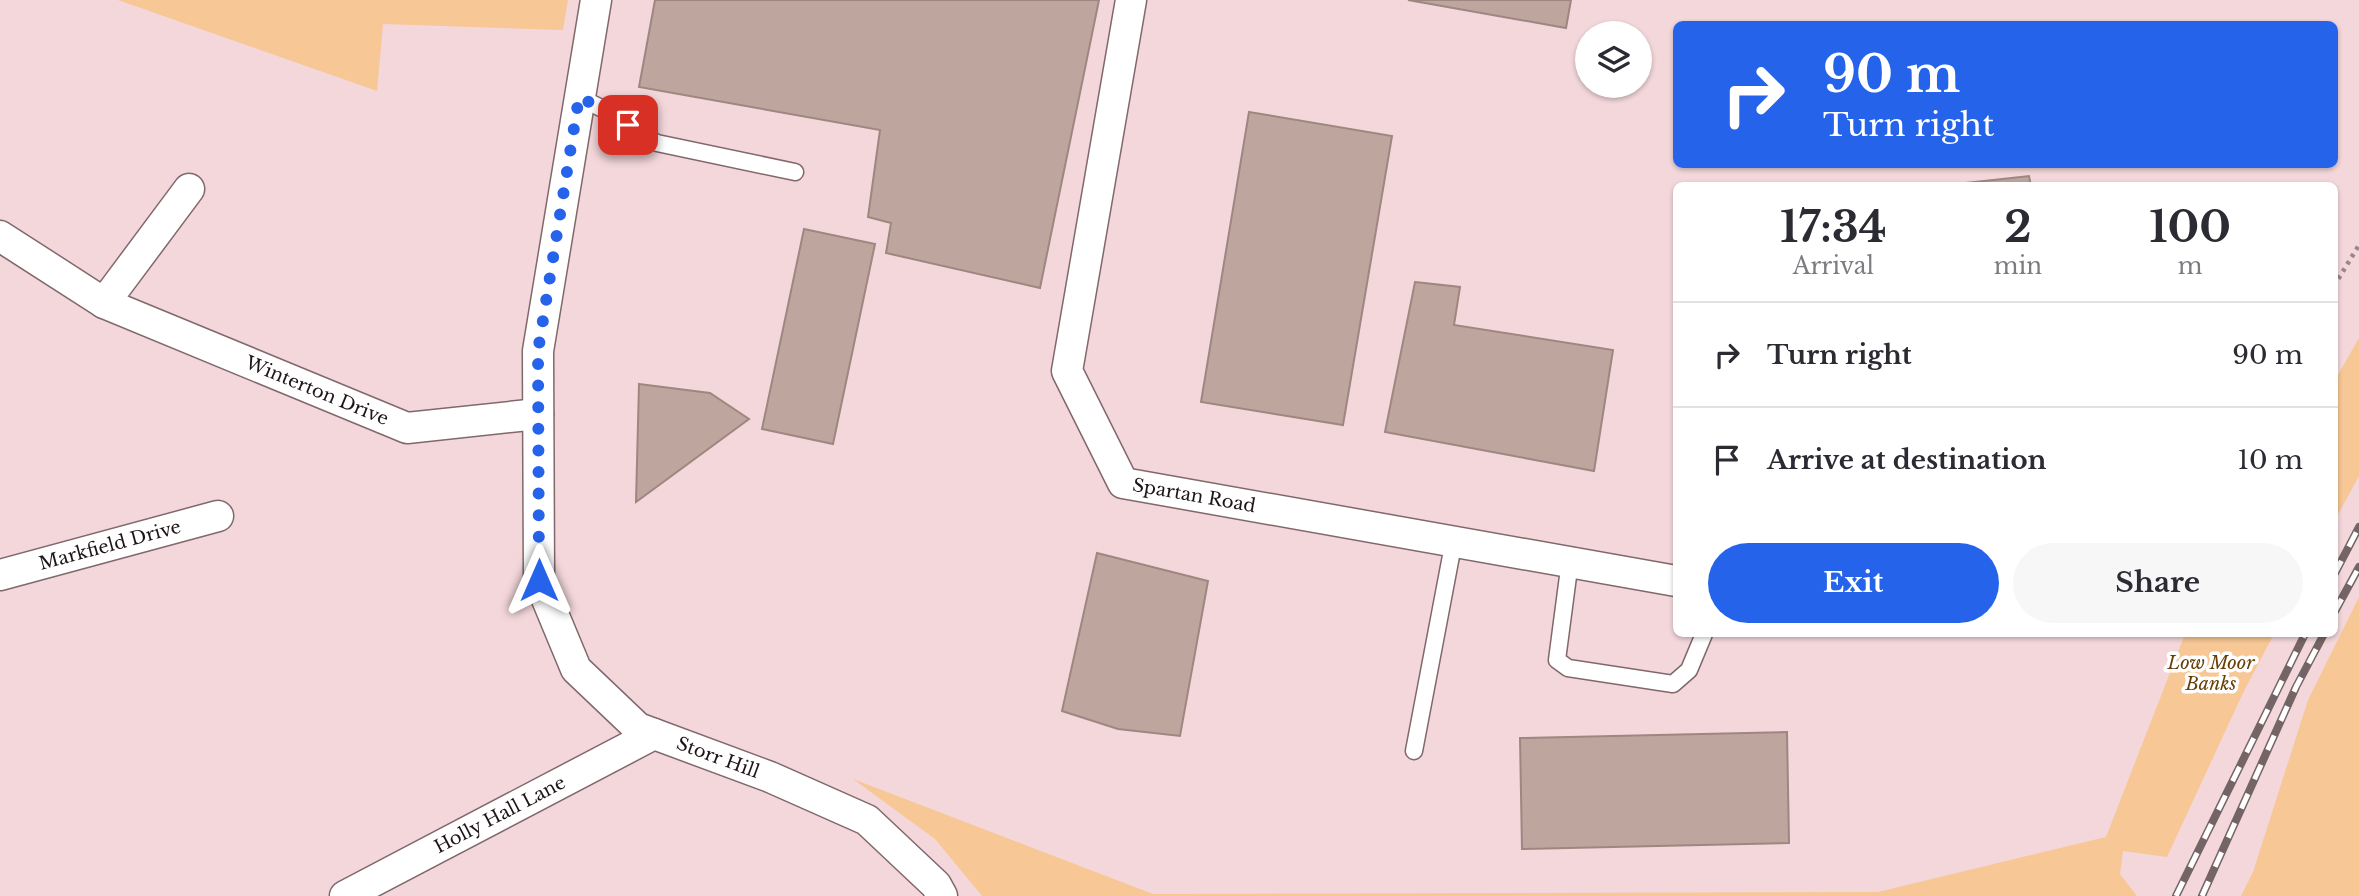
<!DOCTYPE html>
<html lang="en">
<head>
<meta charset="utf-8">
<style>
  body { margin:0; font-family:"Libre Baskerville",serif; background:#f7f7f7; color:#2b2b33; height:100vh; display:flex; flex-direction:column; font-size:26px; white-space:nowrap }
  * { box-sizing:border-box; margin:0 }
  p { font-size:23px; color:#7c7c81 }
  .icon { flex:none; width:38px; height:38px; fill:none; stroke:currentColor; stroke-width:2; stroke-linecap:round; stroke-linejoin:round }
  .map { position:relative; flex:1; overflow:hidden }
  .sheet { position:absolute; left:1673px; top:182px; width:665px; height:455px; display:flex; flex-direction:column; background:#fff; border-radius:10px; box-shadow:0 2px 5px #0004 }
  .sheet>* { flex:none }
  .hud { position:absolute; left:1673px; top:21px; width:665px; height:147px; border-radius:10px; box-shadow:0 2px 5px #0004; background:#2563eb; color:#fff; overflow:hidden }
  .tools { position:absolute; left:1575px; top:21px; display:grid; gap:14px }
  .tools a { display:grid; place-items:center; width:77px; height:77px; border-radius:50%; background:#fff; box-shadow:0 2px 5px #0004; font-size:35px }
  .pin { position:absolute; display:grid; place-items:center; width:60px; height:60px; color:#fff; margin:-30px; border-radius:14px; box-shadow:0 4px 10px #0006 }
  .me { position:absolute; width:77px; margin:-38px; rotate:0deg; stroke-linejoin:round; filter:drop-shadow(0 0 5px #0008) }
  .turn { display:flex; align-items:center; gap:24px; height:147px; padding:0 35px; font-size:32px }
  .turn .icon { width:91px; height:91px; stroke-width:2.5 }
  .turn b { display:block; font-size:49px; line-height:60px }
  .eta { display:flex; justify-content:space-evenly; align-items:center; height:119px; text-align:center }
  .eta b { font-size:42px; font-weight:700; line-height:49px }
  .primary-button { display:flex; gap:14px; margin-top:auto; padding:14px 35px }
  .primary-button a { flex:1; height:80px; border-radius:42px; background:#2563eb; color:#fff; font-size:28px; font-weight:700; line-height:80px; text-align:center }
  .primary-button a+a { background:#f7f7f7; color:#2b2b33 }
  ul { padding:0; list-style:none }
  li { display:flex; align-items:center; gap:21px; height:105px; padding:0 35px; border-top:2px solid #e1e1e2 }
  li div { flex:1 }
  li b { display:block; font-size:26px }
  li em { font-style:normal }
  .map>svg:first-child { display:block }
</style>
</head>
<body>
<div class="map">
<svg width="2359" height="896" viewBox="0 0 2359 896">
  <rect width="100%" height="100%" fill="#f3d7db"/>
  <path fill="#f7c795" d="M 118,0 L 568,0 L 563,30 L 383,24 L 377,91 Z
    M 2359,338 L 2359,476 L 2335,520 L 2335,380 Z
    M 2359,597 L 2359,896 L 2241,896 L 2253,872 L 2308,700 Z
    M 2185,634 L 2274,634 L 2243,693 L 2167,857 L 2123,851 L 2120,874 L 2137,896 L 982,896 L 935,839 L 853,779 L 1153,894 L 1878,892 L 2106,837 Z"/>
  <path fill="#bea69e" stroke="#9e8780" stroke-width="2" d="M 655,0 L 1099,0 L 1040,288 L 886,253 L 891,223 L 868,217 L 880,130 L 639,87 Z
    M 1408,0 L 1571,0 L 1566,28 Z
    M 1249,112 L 1392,136 L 1343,425 L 1201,402 Z
    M 2029,176 L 2031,186 L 1938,186 Z
    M 804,229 L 875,244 L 833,444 L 762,429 Z
    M 1415,282 L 1460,287 L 1454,325 L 1613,350 L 1594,471 L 1385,432 Z
    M 639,384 L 710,393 L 749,419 L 636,502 Z
    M 1097,553 L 1208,581 L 1180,736 L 1118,729 L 1062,711 Z
    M 1787,732 L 1789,843 L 1522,849 L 1520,738 Z"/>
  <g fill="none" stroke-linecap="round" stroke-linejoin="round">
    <g stroke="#80686c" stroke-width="19">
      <path id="lane" d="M 579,97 L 617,116 L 639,133 L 657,143 L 795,172
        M 1570,561 L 1557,660 L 1568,668 L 1673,684 L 1689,670 L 1704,634
        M 1414,751 L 1454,540"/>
    </g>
    <g stroke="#80686c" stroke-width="33">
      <g id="street">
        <path id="s1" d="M 596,0 L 538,351 L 539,580 L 576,669 L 638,728 L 770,777 L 867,820 L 936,885 L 942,896"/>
        <path id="s2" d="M 1131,0 L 1067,371 L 1123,483 L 1676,581"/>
        <path id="s3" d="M 0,236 L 104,303 L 407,428 L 538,414"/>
        <path d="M 104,303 L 189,189"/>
        <path id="s4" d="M 0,575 L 218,516"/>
        <path id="s5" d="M 345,896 L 654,734"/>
      </g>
    </g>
    <path stroke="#9a8689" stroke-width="4.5" stroke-dasharray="3.5 5" stroke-linecap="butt" d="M 2334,286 L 2359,245"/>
    <use href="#lane" stroke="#fff" stroke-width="16"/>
    <use href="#street" stroke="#fff" stroke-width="30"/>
    <g stroke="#756466" stroke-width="8">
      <path id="rail" d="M 2334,575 L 2359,527
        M 2334,613 L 2359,567
        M 2176,896 L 2305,634
        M 2202,896 L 2296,687 L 2324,634"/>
    </g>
    <use href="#rail" stroke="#fff" stroke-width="5" stroke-dasharray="16" stroke-linecap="butt"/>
  </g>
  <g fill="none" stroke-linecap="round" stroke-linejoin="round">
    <path stroke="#2563eb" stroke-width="12" stroke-dasharray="0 21.6" d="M 539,580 L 538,351 L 579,97 L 617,116 L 628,125"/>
  </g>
  <g text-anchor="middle" stroke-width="7" stroke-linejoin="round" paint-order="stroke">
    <g font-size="18" fill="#1e1516" stroke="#fff">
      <text dy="6" stroke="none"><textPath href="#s3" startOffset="354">Winterton Drive</textPath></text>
      <text dy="6" stroke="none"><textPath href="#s2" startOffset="574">Spartan Road</textPath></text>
      <text dy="6" stroke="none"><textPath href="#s4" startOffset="114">Markfield Drive</textPath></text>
      <text dy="6" stroke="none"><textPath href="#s1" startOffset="852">Storr Hill</textPath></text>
      <text dy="6" stroke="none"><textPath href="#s5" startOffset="175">Holly Hall Lane</textPath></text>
    </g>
    <g font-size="18" font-style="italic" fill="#673e04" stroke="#fff">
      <text x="2211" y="669">Low Moor<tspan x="2211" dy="21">Banks</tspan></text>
    </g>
  </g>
</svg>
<div class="tools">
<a><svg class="icon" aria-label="layers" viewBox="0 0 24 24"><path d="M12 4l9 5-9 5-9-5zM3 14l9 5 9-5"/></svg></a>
</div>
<div class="pin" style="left:628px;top:125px;background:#d93025"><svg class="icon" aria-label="arrive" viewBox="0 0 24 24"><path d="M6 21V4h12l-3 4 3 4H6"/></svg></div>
<svg class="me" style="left:539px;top:580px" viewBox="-20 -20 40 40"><path d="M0-17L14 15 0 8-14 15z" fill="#2563eb" stroke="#fff" stroke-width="4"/></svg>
<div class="hud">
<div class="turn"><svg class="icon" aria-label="right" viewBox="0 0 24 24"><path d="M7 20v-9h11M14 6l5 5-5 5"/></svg><div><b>90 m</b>Turn right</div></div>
</div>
<section class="sheet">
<div class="eta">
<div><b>17:34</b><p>Arrival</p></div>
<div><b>2</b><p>min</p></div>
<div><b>100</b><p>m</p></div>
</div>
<ul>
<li><svg class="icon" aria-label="right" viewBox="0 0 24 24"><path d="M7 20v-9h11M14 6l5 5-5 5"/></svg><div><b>Turn right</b></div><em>90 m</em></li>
<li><svg class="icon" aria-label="arrive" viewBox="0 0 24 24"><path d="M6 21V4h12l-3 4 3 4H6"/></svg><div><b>Arrive at destination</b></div><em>10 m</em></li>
</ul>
<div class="primary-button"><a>Exit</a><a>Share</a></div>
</section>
</div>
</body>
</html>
